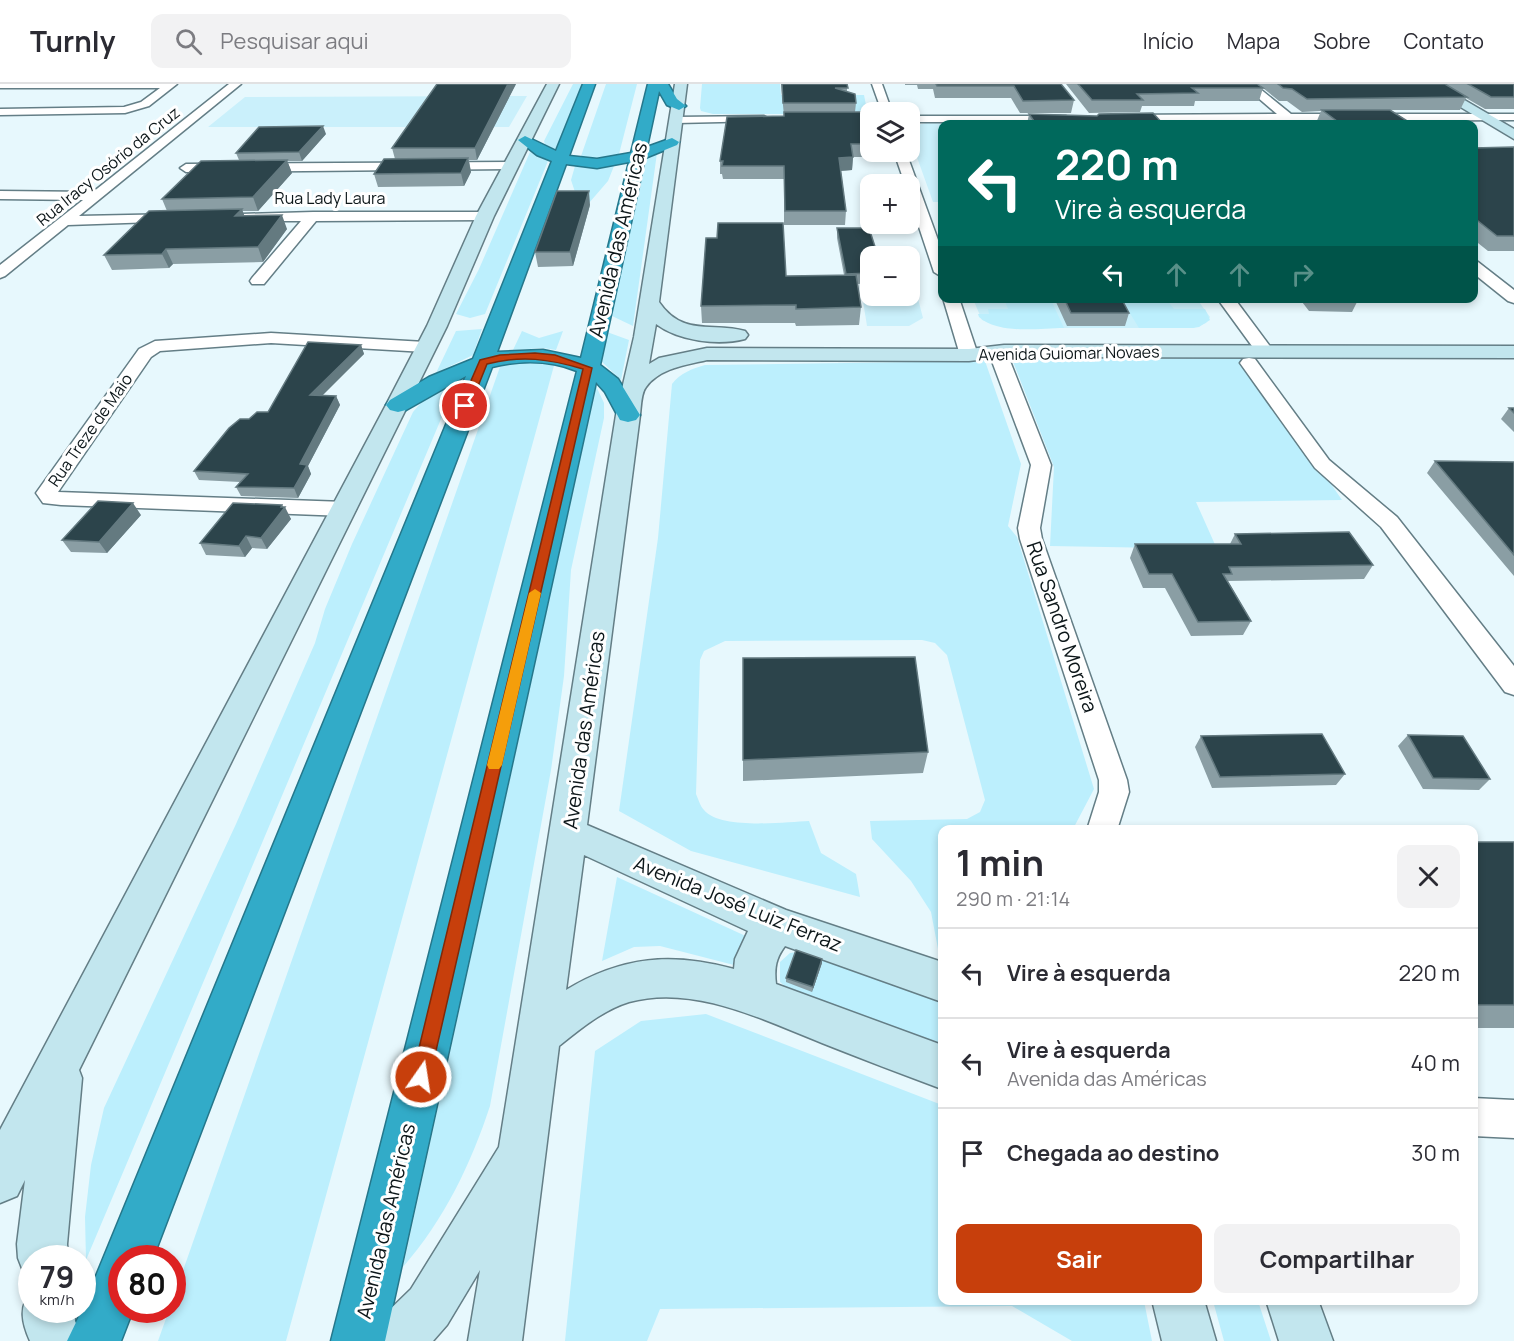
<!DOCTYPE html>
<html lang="pt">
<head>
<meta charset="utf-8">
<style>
  body { margin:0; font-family:Manrope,sans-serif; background:#f2f2f3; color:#2b2b33; height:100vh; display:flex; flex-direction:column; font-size:22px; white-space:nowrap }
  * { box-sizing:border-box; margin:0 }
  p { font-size:20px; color:#7c7c81 }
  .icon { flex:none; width:33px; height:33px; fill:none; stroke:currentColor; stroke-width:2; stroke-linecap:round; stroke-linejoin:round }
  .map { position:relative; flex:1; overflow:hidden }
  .side { position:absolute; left:938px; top:741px; width:540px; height:480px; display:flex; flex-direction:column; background:#fff; border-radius:12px; box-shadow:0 3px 9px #0003 }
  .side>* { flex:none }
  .hud { position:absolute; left:938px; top:36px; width:540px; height:183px; border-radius:12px; box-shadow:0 3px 9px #0003; background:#00695c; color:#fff; overflow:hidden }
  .controls { position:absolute; left:860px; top:18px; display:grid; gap:12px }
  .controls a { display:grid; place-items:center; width:60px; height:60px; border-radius:12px; background:#fff; box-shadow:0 3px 9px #0003; font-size:30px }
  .speed { position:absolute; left:18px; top:1161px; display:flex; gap:12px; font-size:30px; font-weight:700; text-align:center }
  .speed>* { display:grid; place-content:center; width:78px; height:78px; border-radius:50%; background:#fff; box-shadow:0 3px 9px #0003; line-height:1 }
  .speed small { font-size:15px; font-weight:400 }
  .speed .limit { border:9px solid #d22; background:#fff; color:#111 }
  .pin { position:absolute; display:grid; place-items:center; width:51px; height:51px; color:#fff; margin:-26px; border:3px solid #fff; border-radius:50%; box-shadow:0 2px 6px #0007 }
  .me { position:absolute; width:66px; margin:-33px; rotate:13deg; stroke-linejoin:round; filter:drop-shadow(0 0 4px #0008) }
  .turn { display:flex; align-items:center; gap:21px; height:126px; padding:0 18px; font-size:27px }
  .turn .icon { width:78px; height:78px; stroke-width:2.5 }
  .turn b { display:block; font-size:42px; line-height:51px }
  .lanes { display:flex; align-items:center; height:57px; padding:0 18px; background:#0003; justify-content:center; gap:30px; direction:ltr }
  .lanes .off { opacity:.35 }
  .round { display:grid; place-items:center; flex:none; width:63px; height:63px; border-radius:12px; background:#f2f2f3 }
  .head { display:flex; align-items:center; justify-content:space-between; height:102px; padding:0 18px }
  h1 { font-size:36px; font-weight:700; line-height:45px }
  .action { display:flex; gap:12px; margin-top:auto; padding:12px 18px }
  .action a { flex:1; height:69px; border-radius:12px; background:#c73f0c; color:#fff; font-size:24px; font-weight:700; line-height:69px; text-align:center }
  .action a+a { background:#f2f2f3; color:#2b2b33 }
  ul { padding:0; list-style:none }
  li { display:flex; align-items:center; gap:18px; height:90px; padding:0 18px; border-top:2px solid #e1e1e2 }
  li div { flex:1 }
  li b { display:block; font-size:22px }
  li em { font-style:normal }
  header { display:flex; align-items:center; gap:36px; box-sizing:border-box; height:84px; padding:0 30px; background:#fff; border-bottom:2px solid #e1e1e2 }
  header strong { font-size:28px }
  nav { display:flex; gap:33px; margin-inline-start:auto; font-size:21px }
  .search { width:420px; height:54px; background:#f2f2f3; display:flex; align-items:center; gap:15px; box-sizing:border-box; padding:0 21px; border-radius:12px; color:#7c7c81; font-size:22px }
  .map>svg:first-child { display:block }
</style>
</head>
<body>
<header>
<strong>Turnly</strong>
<div class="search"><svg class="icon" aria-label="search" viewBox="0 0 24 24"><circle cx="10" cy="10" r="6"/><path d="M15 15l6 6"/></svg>Pesquisar aqui</div>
<nav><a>Início</a><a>Mapa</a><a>Sobre</a><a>Contato</a></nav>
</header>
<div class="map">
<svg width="1514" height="1257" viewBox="0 0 1514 1257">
  <rect width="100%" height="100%" fill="#e7f8fd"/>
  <path fill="#caf0fb" d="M 527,12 L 509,43 L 208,43 L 245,13 Z
    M 926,39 L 1056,39 L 1066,40 L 942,40 L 942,118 L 933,118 L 909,51 L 909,43 Z
    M 862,211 L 917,211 L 923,234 L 909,242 L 867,242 Z
    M 973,215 L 1197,215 L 1210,233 L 1206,239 L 1193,244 L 1005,244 L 982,236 Z"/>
  <path fill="#bceffd" d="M 573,0 L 584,0 L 555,67 L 546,64 L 544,57 Z
    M 606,0 L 637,0 L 618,74 L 580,75 Z
    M 702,0 L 780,0 L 781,11 L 864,11 L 867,26 L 864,28 L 847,30 L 713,30 L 701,27 L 700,24 Z
    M 530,68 L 548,77 L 485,230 L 470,234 L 456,230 L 479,185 Z
    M 657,69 L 633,242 L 612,232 L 644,74 Z
    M 575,82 L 614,82 L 608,97 L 589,119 L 579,120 L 571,96 Z
    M 1004,215 L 1054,215 L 1051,216 L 1064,244 C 1039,244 999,251 979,233 L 978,230 L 989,230 L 988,225 L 1008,225 Z
    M 1083,215 L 1166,215 L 1174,225 L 1205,225 L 1210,236 L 1199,243 L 1193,244 L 1139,244 L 1123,218 Z
    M 482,245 L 473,271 L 436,289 L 456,247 Z
    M 522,247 L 539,254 L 563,247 L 556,266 L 543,264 L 513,266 Z
    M 607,248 L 629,256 L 621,296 L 601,277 Z
    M 1244,274 L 1342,416 L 1196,418 L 1217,465 L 1050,462 L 1054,383 L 1012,275 Z
    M 513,277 L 555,278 L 286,1257 L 158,1257 L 169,1226 L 172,1226 L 173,1215 L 501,280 Z
    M 985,277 L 1021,380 L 1008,442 L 1017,453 L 1094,705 L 1073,745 L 942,746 L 942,886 L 931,828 L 911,797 L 872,755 L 870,737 L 967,735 L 980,728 L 985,716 L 947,571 L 935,559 L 922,556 L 725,557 L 704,567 L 700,576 L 696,710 C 698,714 700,722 704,726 C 721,746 784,738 809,737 L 821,769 L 856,790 L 860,813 L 691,767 L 619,727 L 658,454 L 672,300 C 680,289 692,285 705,281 Z
    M 460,290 L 86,1176 L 85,1133 L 91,1081 L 104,1024 L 236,740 L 315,559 L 325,525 L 352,460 L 413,328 L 426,313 Z
    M 596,302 L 604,319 L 604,334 L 571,486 L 564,592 L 551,686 L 490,1022 C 471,1080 444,1136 403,1183 Z
    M 617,793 L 750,854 L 734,881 L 660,862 L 634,863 L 602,877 Z
    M 804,867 L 942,915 L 942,963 L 790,907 L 780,898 L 780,878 L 790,869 Z
    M 706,930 L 942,1021 L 942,1216 L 1144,1217 L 1152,1257 L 1072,1257 L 1012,1222 L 660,1225 L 647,1257 L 565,1257 L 595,967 L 641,937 Z
    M 1213,1217 L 1258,1217 L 1271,1257 L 1224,1257 Z"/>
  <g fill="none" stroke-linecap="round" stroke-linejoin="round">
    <g stroke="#647e86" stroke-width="3">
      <path id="street" d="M 0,0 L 177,0 L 149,22 L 125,29 L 0,31 L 0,25 L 124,23 L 141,18 L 160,4 L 0,4 Z
        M 229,0 L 241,0 L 79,132 L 178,130 L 183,131 L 185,134 L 183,137 L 68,141 L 5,192 L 0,194 L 0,181 L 83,116 L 0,115 L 0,107 L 93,108 Z
        M 872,0 L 882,0 L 892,28 L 882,28 Z
        M 1242,0 L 1254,0 L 1291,30 L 1514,30 L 1514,36 L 1299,37 L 1298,40 L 1290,40 L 1286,37 L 1122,37 L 1116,34 L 1122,31 L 1277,30 Z
        M 764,32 L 770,35 L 768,37 L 677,39 L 671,36 L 677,33 Z
        M 909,32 L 1066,32 L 1072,35 L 1066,38 L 909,38 Z
        M 894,68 L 906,68 L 942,167 L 942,193 L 934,188 L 909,113 L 909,100 L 905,100 Z
        M 511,78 L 515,79 L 517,82 L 515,85 L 186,88 L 180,84 L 186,80 Z
        M 313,128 L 485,128 L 492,132 L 485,136 L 316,137 L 264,200 L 252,200 L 250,197 L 252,194 L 301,137 L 247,137 L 240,133 L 242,130 Z
        M 1473,176 L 1478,178 L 1514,206 L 1514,219 L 1508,217 L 1473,189 Z
        M 943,214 L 959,214 L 978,271 L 975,275 L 963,275 L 960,271 Z
        M 1217,214 L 1234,214 L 1275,269 L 1272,273 L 1260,273 Z
        M 271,249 L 425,258 L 431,259 L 434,263 L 431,267 L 425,268 L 271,259 L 160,267 L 151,273 L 58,408 L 345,418 L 353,420 L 356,425 L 353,430 L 345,432 L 61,421 L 43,419 L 36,409 L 139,265 L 155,257 Z
        M 999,267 L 1005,268 L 1008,272 L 1051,381 L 1040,444 L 1042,455 L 1127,696 L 1129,708 L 1117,746 L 1087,746 L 1099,708 L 1099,696 L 1020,455 L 1018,444 L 1031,381 L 990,272 L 993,268 Z
        M 1249,274 L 1255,275 L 1329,376 L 1397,433 L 1514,582 L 1514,611 L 1505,608 L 1381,443 L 1315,384 L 1240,279 L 1243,275 Z
        M 1473,1014 L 1514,1016 L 1514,1054 L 1473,1052 Z"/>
    </g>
    <g stroke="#647e86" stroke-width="3">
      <path id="secondary" d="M 547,0 L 559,0 L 494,132 L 447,242 L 79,986 L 82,994 L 67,1160 L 68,1174 L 32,1174 L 32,1194 L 25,1192 L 18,1174 L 17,1160 L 25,1096 L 17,1112 L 0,1119 L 0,1046 L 386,321 L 427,242 L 476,132 Z
        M 675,0 L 687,0 L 659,218 C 683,253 712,238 745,247 L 748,251 L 745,255 C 718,262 679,257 656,240 L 649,280 L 659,274 L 707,264 L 969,265 L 1004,261 L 1514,262 L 1514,274 L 1004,273 L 969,277 L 707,276 C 686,281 660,284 646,303 C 641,309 641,323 640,331 L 587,741 L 786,826 L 942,878 L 942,918 L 785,862 C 776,874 774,884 776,900 L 942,961 L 942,1005 C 902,990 862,975 822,959 C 763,936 694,900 629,918 C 603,926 580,945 559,962 L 522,1257 L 468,1257 L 480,1186 L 447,1241 L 433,1257 L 369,1257 L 377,1238 L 411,1205 L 499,1063 L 616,331 L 634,253 ZM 584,771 L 748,847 L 735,875 L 734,885 C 672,868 622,872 566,906 Z
        M 1422,0 L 1437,0 L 1514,45 L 1514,55 Z
        M 32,1207 L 32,1226 L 74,1226 L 75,1237 L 84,1257 L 30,1257 C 22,1239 18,1222 32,1207 Z
        M 1152,1216 L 1204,1216 L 1216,1257 L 1162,1257 Z
        M 1266,1216 L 1318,1216 L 1333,1257 L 1279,1257 Z"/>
    </g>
    <g stroke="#25778b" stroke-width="3">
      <path id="highway" d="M 583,0 L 595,0 L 569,72 L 597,75 L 631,69 L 648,0 L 668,0 L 677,15 L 686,22 L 679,26 L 667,21 L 659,7 L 647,63 L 672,54 L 679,58 L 677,61 L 645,74 L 600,281 L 618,295 L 640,331 L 636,336 L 628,338 L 620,336 L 605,308 L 596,298 L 385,1257 L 331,1257 L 577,287 C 550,276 520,276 492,283 L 153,1174 L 122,1174 L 122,1226 L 133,1226 L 121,1257 L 67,1257 L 82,1226 L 466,292 L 406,326 L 398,328 L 390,326 L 386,321 L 390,316 L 429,293 L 473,275 L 552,77 L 537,71 L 518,56 L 525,52 L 556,67 ZM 629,78 L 581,274 L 543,266 L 497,268 L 566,80 L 597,84 Z"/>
    </g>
    <use href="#street" fill="#fff" fill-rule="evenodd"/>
    <use href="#secondary" fill="#c2e6ee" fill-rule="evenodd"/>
    <use href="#highway" fill="#32abc8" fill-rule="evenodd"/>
  </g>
  <path fill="#8a9ea4" d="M 516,0 L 477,76 L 469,76 L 471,88 L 464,102 L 378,103 L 374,90 L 395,75 L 392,64 Z
    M 781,0 L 847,0 L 847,8 L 856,19 L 855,28 L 870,34 L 870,68 L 876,68 L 876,73 L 853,73 L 852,86 L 841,87 L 846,127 L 845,141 L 784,141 L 784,95 L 723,95 L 722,90 L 720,90 L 720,77 L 784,32 Z
    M 905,0 L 1061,0 L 1074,16 L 1071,29 L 1020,29 L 1011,14 L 935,14 L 933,5 L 918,5 L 917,1 L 905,1 Z
    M 1066,0 L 1257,0 L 1263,4 L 1259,17 L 1195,17 L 1194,22 L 1142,22 L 1140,28 L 1089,29 Z
    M 1258,0 L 1514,0 L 1514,25 L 1485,25 L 1466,14 L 1460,26 L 1391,26 L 1412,40 L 1318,40 L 1316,39 L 1321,27 L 1302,28 L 1287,17 L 1279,17 Z
    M 1029,30 L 1036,40 L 1027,40 Z
    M 942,45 L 942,107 L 938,57 L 940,46 Z
    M 326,50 L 302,77 L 287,77 L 292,89 L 258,127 L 242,127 L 244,132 L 287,145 L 263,178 L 173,180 L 169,184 L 112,186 L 104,171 L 167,127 L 162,115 L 239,76 L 236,69 Z
    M 1514,63 L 1514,167 L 1488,167 L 1473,155 L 1473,64 Z
    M 590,121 L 573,182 L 538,183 L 535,168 Z
    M 837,144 L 870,172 L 870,199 L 858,200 L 861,223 L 859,241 L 796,242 L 795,239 L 702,239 L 701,222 L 844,191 L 837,154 Z
    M 1057,214 L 1121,214 L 1129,229 L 1125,242 L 1067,242 L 1056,218 Z
    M 1299,214 L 1354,214 L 1357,218 L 1352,228 L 1309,227 Z
    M 361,261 L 364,270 L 322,311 L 336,312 L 340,321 L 308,382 L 311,390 L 298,414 L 241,412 L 236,403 L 240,398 L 199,396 L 194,387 L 249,335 L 268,328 Z
    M 1509,324 L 1514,324 L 1514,348 L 1501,335 Z
    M 1435,377 L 1514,378 L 1514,492 L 1427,389 Z
    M 283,423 L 291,435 L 267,465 L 252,464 L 245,473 L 206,471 L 200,459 Z
    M 141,431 L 107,469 L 71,468 L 62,456 Z
    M 1235,450 L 1373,481 L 1364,495 L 1228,497 L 1251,537 L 1243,551 L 1191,552 L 1165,504 L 1143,504 L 1130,474 L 1135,460 L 1230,460 Z
    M 1408,651 L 1490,695 L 1479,706 L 1423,705 L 1398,662 Z
    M 1201,652 L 1345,690 L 1336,701 L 1212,704 L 1195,663 Z
    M 928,668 L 923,689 L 743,697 L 743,676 Z
    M 1473,758 L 1514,758 L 1514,944 L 1473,944 Z
    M 822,875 L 822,879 L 812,908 L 786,898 L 786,894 Z"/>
  <path fill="#647a80" d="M 508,0 L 516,0 L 477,76 L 475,64 Z
    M 323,42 L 326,50 L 302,77 L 299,68 Z
    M 853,73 L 852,86 L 838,87 L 839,74 Z
    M 468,74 L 471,88 L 464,102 L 461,89 Z
    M 287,76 L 292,89 L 258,127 L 253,113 Z
    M 589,107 L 590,121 L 573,182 L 570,168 Z
    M 242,125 L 247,139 L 235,132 Z
    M 282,131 L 287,145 L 263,178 L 258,163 Z
    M 166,165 L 173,180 L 169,184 L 162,170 Z
    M 361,261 L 364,270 L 314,320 L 310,311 Z
    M 336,312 L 340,321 L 308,382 L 311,390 L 298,414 L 294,404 L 300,380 Z
    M 133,419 L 141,431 L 107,469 L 99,458 Z
    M 282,421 L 284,425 L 285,423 L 291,435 L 267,465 L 261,454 Z
    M 246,452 L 252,464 L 245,473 L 239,462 Z
    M 822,875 L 822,879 L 812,908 L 813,903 Z"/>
  <path fill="#2c444b" stroke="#647a80" stroke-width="1.5" d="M 437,0 L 508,0 L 475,64 L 392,64 Z
    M 782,0 L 847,0 L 848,4 L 835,4 L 855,10 L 856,19 L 783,19 Z
    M 936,0 L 1061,0 L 1074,16 L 1023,17 L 1014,2 L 937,2 Z
    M 1078,0 L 1257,0 L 1263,4 L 1192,4 L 1198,9 L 1137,10 L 1143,16 L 1092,16 Z
    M 1278,0 L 1445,0 L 1467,13 L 1307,15 L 1292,5 L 1283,4 Z
    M 1468,0 L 1514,0 L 1514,13 L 1491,13 Z
    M 1322,26 L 1390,26 L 1412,40 L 1341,40 Z
    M 784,28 L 863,28 L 870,32 L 870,60 L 851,60 L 853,73 L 839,74 L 846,127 L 785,127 L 784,82 L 722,82 L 723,77 L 720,77 L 727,33 L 784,32 Z
    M 1153,29 L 1163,40 L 1036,40 L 1029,30 L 1097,32 L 1099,30 Z
    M 323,42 L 299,68 L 236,69 L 259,43 Z
    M 942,45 L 942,76 L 940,46 Z
    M 1514,63 L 1514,152 L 1497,152 L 1473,133 L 1473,64 Z
    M 468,74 L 461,89 L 374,90 L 384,75 Z
    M 287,76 L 253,113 L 162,115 L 201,77 Z
    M 557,107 L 589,107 L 570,168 L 535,168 Z
    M 242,125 L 235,132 L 282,131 L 258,163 L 166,165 L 162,170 L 104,171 L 149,127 Z
    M 718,139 L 783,139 L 786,192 L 856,191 L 861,223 L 796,225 L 796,221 L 701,222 L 706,154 L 717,154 Z
    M 837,144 L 869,144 L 878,172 L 870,172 L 870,189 L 846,190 Z
    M 1064,214 L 1121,214 L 1129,229 L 1071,229 Z
    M 1312,214 L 1354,214 L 1357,218 L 1313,217 Z
    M 308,258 L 361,261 L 310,311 L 336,312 L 300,380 L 307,381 L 294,404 L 236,403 L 248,390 L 194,387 L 229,344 L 240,335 L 249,335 L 257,328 L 268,328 Z
    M 1509,324 L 1514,324 L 1514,329 Z
    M 1435,377 L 1514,378 L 1514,471 Z
    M 98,417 L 133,419 L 99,458 L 62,456 Z
    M 233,419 L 282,421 L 281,423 L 285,423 L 261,454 L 246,452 L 239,462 L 200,459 Z
    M 1349,448 L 1373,481 L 1229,483 L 1232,490 L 1223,490 L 1251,537 L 1198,538 L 1172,490 L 1149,490 L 1135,460 L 1241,460 L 1235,450 Z
    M 915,573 L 928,668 L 743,676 L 743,574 Z
    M 1322,650 L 1345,690 L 1220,693 L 1201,652 Z
    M 1408,651 L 1463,652 L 1490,695 L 1433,694 Z
    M 1473,758 L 1514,758 L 1514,921 L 1473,921 Z
    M 796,866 L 822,875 L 813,903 L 786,894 Z"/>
  <path fill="#c73f0c" stroke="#812908" stroke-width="1.5" d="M 535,269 L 555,271 L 592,284 L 430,993 L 427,999 L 421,1002 L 414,999 L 412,993 L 583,285 C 549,275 522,271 487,280 L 470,322 L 465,325 L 460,322 L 480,276 L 500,271 Z"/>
  <path fill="#f59e0b" d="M 535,505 L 541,509 L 502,681 L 499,685 L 489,685 L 487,681 L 529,509 Z"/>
  <g text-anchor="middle" stroke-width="6" stroke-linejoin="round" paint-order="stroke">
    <g font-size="16" fill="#0c1619" stroke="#fff">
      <text transform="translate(108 82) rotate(-39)" y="6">Rua Iracy Osório da Cruz</text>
      <text x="330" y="120">Rua Lady Laura</text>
      <text transform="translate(1069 269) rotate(-1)" y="6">Avenida Guiomar Novaes</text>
      <text transform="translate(90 346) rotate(-55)" y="6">Rua Treze de Maio</text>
    </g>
    <g font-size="20" fill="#0c1619" stroke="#fff">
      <text transform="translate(618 156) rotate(-77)" y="7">Avenida das Américas</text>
      <text transform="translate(1062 543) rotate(71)" y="7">Rua Sandro Moreira</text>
      <text transform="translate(584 646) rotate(-82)" y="7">Avenida das Américas</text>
      <text transform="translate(738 820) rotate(22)" y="7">Avenida José Luiz Ferraz</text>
      <text transform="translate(386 1137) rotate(-77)" y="7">Avenida das Américas</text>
    </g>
  </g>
</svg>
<div class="controls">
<a><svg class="icon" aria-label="layers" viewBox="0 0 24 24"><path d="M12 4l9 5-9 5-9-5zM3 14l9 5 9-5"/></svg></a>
<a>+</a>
<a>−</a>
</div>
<div class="speed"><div>79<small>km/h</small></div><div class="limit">80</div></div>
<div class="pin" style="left:465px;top:322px;background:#d93025"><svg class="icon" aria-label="arrive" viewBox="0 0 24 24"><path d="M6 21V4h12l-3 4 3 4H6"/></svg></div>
<svg class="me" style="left:421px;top:993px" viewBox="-20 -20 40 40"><circle r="17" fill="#c73f0c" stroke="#fff" stroke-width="3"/><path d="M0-11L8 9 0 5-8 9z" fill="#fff"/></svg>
<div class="hud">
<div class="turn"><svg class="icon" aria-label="left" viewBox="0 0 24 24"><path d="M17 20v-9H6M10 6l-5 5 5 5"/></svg><div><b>220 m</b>Vire à esquerda</div></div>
<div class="lanes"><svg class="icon" aria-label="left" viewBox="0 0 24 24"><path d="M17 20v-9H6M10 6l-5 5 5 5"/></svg><svg class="icon off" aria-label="ahead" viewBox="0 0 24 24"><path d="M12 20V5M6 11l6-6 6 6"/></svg><svg class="icon off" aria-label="ahead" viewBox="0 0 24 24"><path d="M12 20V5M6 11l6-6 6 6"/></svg><svg class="icon off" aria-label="right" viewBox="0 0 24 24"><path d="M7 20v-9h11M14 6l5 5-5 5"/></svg></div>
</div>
<section class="side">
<div class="head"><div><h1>1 min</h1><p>290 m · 21:14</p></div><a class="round"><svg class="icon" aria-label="close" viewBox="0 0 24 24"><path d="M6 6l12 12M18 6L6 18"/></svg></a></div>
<ul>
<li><svg class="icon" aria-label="left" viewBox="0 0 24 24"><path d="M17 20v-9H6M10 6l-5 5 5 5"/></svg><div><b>Vire à esquerda</b></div><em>220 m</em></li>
<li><svg class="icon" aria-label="left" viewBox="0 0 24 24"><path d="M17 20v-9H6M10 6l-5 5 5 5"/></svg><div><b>Vire à esquerda</b><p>Avenida das Américas</p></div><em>40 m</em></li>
<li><svg class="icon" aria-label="arrive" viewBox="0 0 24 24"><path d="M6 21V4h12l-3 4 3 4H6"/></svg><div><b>Chegada ao destino</b></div><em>30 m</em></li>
</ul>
<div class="action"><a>Sair</a><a>Compartilhar</a></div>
</section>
</div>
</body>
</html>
